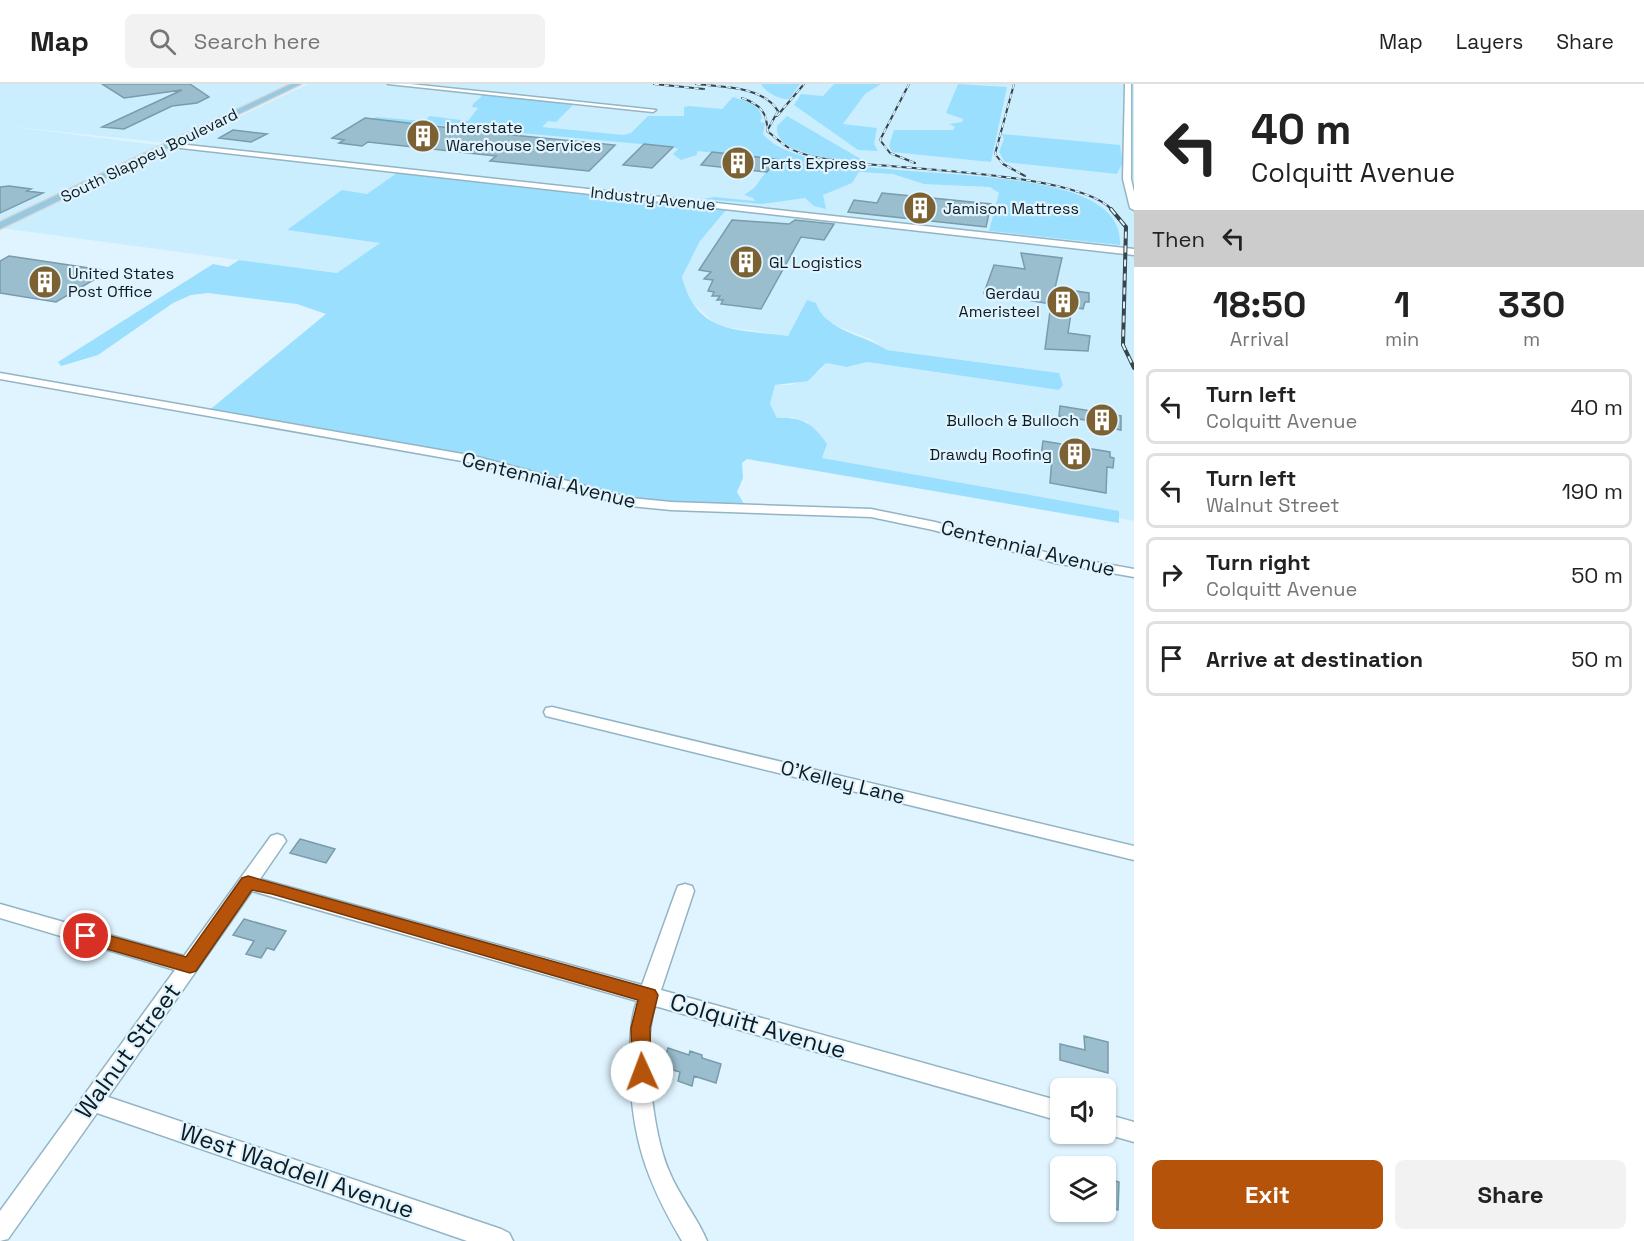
<!DOCTYPE html>
<html lang="en">
<head>
<meta charset="utf-8">
<style>
  body { margin:0; font-family:"Space Grotesk",sans-serif; background:#f2f2f2; color:#222; height:100vh; display:flex; flex-direction:column; font-size:22px; white-space:nowrap }
  * { box-sizing:border-box; margin:0 }
  p { font-size:20px; color:#767676 }
  .icon { flex:none; width:33px; height:33px; fill:none; stroke:currentColor; stroke-width:2; stroke-linecap:round; stroke-linejoin:round }
  .map { position:relative; flex:1; overflow:hidden }
  .sheet { display:flex; flex-direction:column; background:#fff; width:510px }
  .sheet>* { flex:none }
  .hud { background:#fff; color:#222; overflow:hidden }
  .fabs { position:absolute; left:1050px; top:994px; display:grid; gap:12px }
  .fabs a { display:grid; place-items:center; width:66px; height:66px; border-radius:9px; background:#fff; box-shadow:0 2px 4px #0004; font-size:30px }
  .pin { position:absolute; display:grid; place-items:center; width:51px; height:51px; color:#fff; margin:-26px; border:3px solid #fff; border-radius:50%; box-shadow:0 2px 6px #0007 }
  .me { position:absolute; width:66px; margin:-33px; rotate:358deg; stroke-linejoin:round; filter:drop-shadow(0 0 4px #0008) }
  .turn { display:flex; align-items:center; gap:21px; height:126px; padding:0 18px; font-size:27px }
  .turn .icon { width:78px; height:78px; stroke-width:2.5 }
  .turn b { display:block; font-size:42px; line-height:51px }
  .then { display:flex; align-items:center; height:57px; padding:0 18px; background:#0003; gap:12px; font-size:22px }
  .eta { display:flex; justify-content:space-evenly; align-items:center; height:102px; text-align:center }
  .eta b { font-size:36px; font-weight:800; line-height:42px }
  .action { display:flex; gap:12px; margin-top:auto; padding:12px 18px }
  .action a { flex:1; height:69px; border-radius:9px; background:#b45309; color:#fff; font-size:24px; font-weight:800; line-height:69px; text-align:center }
  .action a+a { background:#f2f2f2; color:#222 }
  ul { padding:0; list-style:none }
  li { display:flex; align-items:center; gap:18px; height:75px; margin:0 12px 9px; padding:0 6px; border:3px solid #e0e0e0; border-radius:9px }
  li div { flex:1 }
  li b { display:block; font-size:22px }
  li em { font-style:normal }
  header { display:flex; align-items:center; gap:36px; box-sizing:border-box; height:84px; padding:0 30px; background:#fff; border-bottom:2px solid #e0e0e0 }
  header strong { font-size:28px }
  nav { display:flex; gap:33px; margin-inline-start:auto; font-size:21px }
  .search { width:420px; height:54px; background:#f2f2f2; display:flex; align-items:center; gap:15px; box-sizing:border-box; padding:0 21px; border-radius:9px; color:#767676; font-size:22px }
  main { display:flex; flex:1; min-height:0 }
  .map>svg:first-child { display:block }
</style>
</head>
<body>
<header>
<strong>Map</strong>
<div class="search"><svg class="icon" aria-label="search" viewBox="0 0 24 24"><circle cx="10" cy="10" r="6"/><path d="M15 15l6 6"/></svg>Search here</div>
<nav><a>Map</a><a>Layers</a><a>Share</a></nav>
</header>
<main>
<div class="map">
<svg width="1134" height="1157" viewBox="0 0 1134 1157">
  <rect width="100%" height="100%" fill="#dff4ff"/>
  <path fill="#cbeeff" d="M 0,0 L 291,0 L 167,59 L 6,42 L 175,63 L 308,0 L 1134,0 L 1134,437 L 1119,434 L 1118,427 L 821,374 L 808,338 L 792,333 L 777,334 L 770,320 L 775,301 L 792,301 L 820,287 L 826,279 L 847,283 L 867,278 L 1059,306 L 1059,289 L 887,266 L 873,256 L 830,239 L 807,216 L 788,252 L 718,242 L 688,215 L 682,193 L 700,157 L 729,124 L 401,86 L 367,110 L 288,146 L 381,159 L 337,189 L 0,144 Z"/>
  <path fill="#9bdffe" d="M 761,0 L 800,0 L 789,15 C 780,16 765,8 761,0 Z
    M 834,0 L 881,0 L 865,10 L 843,40 L 877,44 L 874,60 L 878,67 L 858,66 L 794,21 L 801,10 L 823,12 Z
    M 958,0 L 1007,3 L 991,78 L 892,68 L 889,62 L 894,46 L 953,46 L 955,43 L 949,40 L 962,38 L 963,35 L 946,29 Z
    M 485,9 L 576,18 L 556,38 L 548,37 L 542,43 L 624,51 L 631,49 L 648,32 L 684,32 L 684,23 L 689,22 L 722,25 L 733,13 C 745,17 759,20 762,33 L 760,38 L 765,39 L 763,50 C 814,114 1126,58 1120,161 L 989,147 L 999,109 L 990,103 L 924,100 L 893,90 L 859,88 L 852,99 L 823,111 L 826,125 L 814,122 L 805,114 L 762,120 L 703,115 L 714,113 L 755,117 L 753,114 L 744,111 L 754,104 L 776,75 L 697,67 L 697,71 L 681,76 L 673,70 L 678,65 L 673,63 L 372,35 L 376,33 L 423,37 L 430,32 L 468,37 L 478,24 L 472,23 L 473,20 Z
    M 787,32 L 866,78 C 844,76 773,72 777,42 Z
    M 1002,50 L 1120,61 L 1123,78 L 1117,90 L 1005,78 L 999,68 L 1004,55 Z
    M 401,86 L 729,123 L 700,157 L 682,193 C 697,251 737,245 788,252 L 807,216 L 816,219 C 825,247 865,251 887,266 L 1059,289 L 1063,301 L 1059,306 L 867,278 L 847,283 L 826,279 L 808,297 L 775,301 L 770,320 L 777,334 C 801,332 814,340 827,360 L 822,374 L 1119,427 L 1119,439 L 747,375 L 742,379 L 743,394 L 737,408 L 747,425 L 650,420 L 524,388 L 207,328 L 326,230 L 297,220 L 208,209 L 191,211 L 173,219 L 98,271 L 61,282 L 58,278 L 213,180 L 228,183 L 239,176 L 337,189 L 380,159 L 287,146 L 342,106 L 367,110 Z"/>
  <path fill="#9bbece" stroke="#799baa" stroke-width="1.5" d="M 102,0 L 190,0 L 209,13 L 197,19 L 172,22 L 124,45 L 102,43 L 182,6 L 124,14 Z
    M 365,34 L 512,51 L 615,61 L 589,87 L 490,77 L 496,72 L 368,58 L 362,62 L 339,59 L 344,56 L 332,54 Z
    M 233,46 L 267,50 L 251,58 L 219,54 Z
    M 644,60 L 673,63 L 652,84 L 623,81 Z
    M 712,68 L 776,75 L 767,88 L 701,81 Z
    M 9,102 L 31,105 L 27,107 L 43,109 L 0,129 L 0,103 Z
    M 882,109 L 991,120 L 986,143 L 848,128 L 854,116 L 877,119 Z
    M 732,136 L 789,140 L 795,136 L 834,140 L 824,156 L 801,153 L 761,225 L 721,220 L 723,216 L 717,216 L 720,212 L 712,212 L 714,208 L 708,207 L 713,196 L 704,195 L 711,188 L 699,186 Z
    M 1021,169 L 1062,174 L 1055,204 L 1089,209 L 1089,218 L 1085,218 L 1083,225 L 1072,223 L 1068,249 L 1090,252 L 1088,267 L 1045,265 L 1051,220 L 984,209 L 994,181 L 1025,185 Z
    M 9,172 L 109,187 L 56,218 L 0,209 L 0,177 Z
    M 1060,322 L 1121,332 L 1121,346 L 1105,343 L 1105,339 L 1059,332 Z
    M 1043,357 L 1110,368 L 1110,373 L 1114,374 L 1113,384 L 1107,383 L 1106,409 L 1050,399 L 1052,374 L 1041,372 Z
    M 300,755 L 335,765 L 326,779 L 290,769 Z
    M 244,835 L 286,847 L 274,866 L 267,864 L 261,874 L 246,870 L 254,857 L 233,851 Z
    M 1084,952 L 1108,958 L 1108,989 L 1060,976 L 1060,960 L 1085,966 Z
    M 668,964 L 689,971 L 690,967 L 702,971 L 702,974 L 721,980 L 716,999 L 694,992 L 692,1002 L 678,997 L 680,988 L 662,983 Z
    M 1106,1094 L 1119,1098 L 1118,1126 L 1106,1121 Z"/>
  <g fill="none" stroke-linecap="round" stroke-linejoin="round">
    <g stroke="#92b4c4" stroke-width="3">
      <path id="minor" d="M 388,0 L 410,0 L 656,26 L 653,28 Z
        M 1125,0 L 1131,0 L 1131,95 L 1134,108 L 1134,126 L 1130,124 L 1123,95 Z
        M 169,59 L 1134,165 L 1134,171 L 172,63 Z
        M 0,289 L 474,372 L 631,414 L 671,418 L 871,425 L 935,438 L 1056,471 L 1134,485 L 1134,493 L 1055,479 L 933,446 L 871,433 L 671,426 L 630,422 L 473,379 L 0,295 Z
        M 552,623 L 1134,762 L 1134,776 L 546,632 L 544,628 L 546,624 Z
        M 277,750 L 283,752 L 286,757 L 260,795 L 642,901 L 676,807 L 678,802 L 685,800 L 692,802 L 694,807 L 661,906 L 1060,1017 L 1060,1037 L 655,922 C 642,961 653,1050 669,1087 C 679,1112 697,1133 707,1157 L 682,1157 C 646,1096 631,1053 630,981 C 630,960 630,937 637,917 L 252,807 L 108,1013 L 501,1145 L 509,1149 L 513,1157 L 467,1157 L 97,1029 L 8,1155 L 0,1157 L 0,1127 L 175,886 L 0,834 L 0,820 L 184,872 L 271,752 Z
        M 1106,1030 L 1134,1038 L 1134,1058 L 1106,1050 Z"/>
    </g>
    <g stroke="#d4d6d7" stroke-width="3">
      <path id="major" d="M 291,0 L 301,0 L 0,145 L 0,138 Z"/>
    </g>
    <use href="#minor" fill="#fff" fill-rule="evenodd"/>
    <use href="#major" fill="#97cae0" fill-rule="evenodd"/>
    <g stroke="#36444b" stroke-width="2">
      <path id="rail-far1" d="M 654,0 L 704,5
        M 696,0 C 722,3 763,2 778,27 L 767,47 C 774,52 781,59 789,64 C 807,74 835,76 855,79 C 907,85 1081,90 1112,126
        M 909,0 L 880,56 L 890,69 L 915,79
        M 1014,0 L 995,70 L 1003,80 L 1025,92
        M 742,14 C 759,20 768,28 767,47
        M 777,32 L 804,0"/>
    </g>
    <g stroke="#36444b" stroke-width="4">
      <path id="rail" d="M 1111,125 L 1126,143 L 1123,261 L 1134,284"/>
    </g>
    <use href="#rail-far1" stroke="#dff4ff" stroke-width="1.5" stroke-dasharray="5" stroke-linecap="butt"/>
    <use href="#rail" stroke="#dff4ff" stroke-width="2" stroke-dasharray="7" stroke-linecap="butt"/>
  </g>
  <path fill="#b45309" stroke="#753606" stroke-width="1.5" d="M 248,792 L 655,906 L 658,911 L 650,944 L 651,988 L 649,994 L 642,996 L 635,994 L 632,988 L 631,944 L 638,916 L 272,810 L 252,806 L 196,887 L 190,889 L 86,859 L 80,857 L 77,852 L 80,847 L 86,845 L 186,873 L 242,794 Z"/>
  <defs>
    <g id="building-disc" transform="scale(1.725)"><circle r="9.5" fill="#7c6133" stroke="#dff4ff"/><path d="M-4-6H4V6H1V3H-1V6H-4ZM-2.5-4.3h1.7v1.8h-1.7ZM.8-4.3h1.7v1.8H.8ZM-2.5-1h1.7V.8h-1.7ZM.8-1h1.7V.8H.8Z" fill="#fff"/></g>
  </defs>
  <g fill-rule="evenodd">
    <use href="#building-disc" x="423" y="52"/>
    <use href="#building-disc" x="738" y="79"/>
    <use href="#building-disc" x="920" y="124"/>
    <use href="#building-disc" x="746" y="178"/>
    <use href="#building-disc" x="45" y="198"/>
    <use href="#building-disc" x="1063" y="218"/>
    <use href="#building-disc" x="1102" y="336"/>
    <use href="#building-disc" x="1075" y="370"/>
  </g>
  <g text-anchor="middle" stroke-width="4.5" stroke-linejoin="round" paint-order="stroke">
    <g font-size="16" fill="#0e1b21" stroke="#dff4ff" text-anchor="start">
      <text x="446" y="49">Interstate<tspan x="446" dy="18">Warehouse Services</tspan></text>
      <text x="761" y="85">Parts Express</text>
      <text x="943" y="130">Jamison Mattress</text>
      <text x="769" y="184">GL Logistics</text>
      <text x="68" y="195">United States<tspan x="68" dy="18">Post Office</tspan></text>
      <text x="1040" y="215" text-anchor="end">Gerdau<tspan x="1040" dy="18">Ameristeel</tspan></text>
      <text x="1079" y="342" text-anchor="end">Bulloch &amp; Bulloch</text>
      <text x="1052" y="376" text-anchor="end">Drawdy Roofing</text>
    </g>
    <g font-size="16" fill="#0e1b21" stroke="#dff4ff">
      <text transform="translate(149 71) rotate(-26)" y="6">South Slappey Boulevard</text>
      <text transform="translate(653 114) rotate(6)" y="6">Industry Avenue</text>
    </g>
    <g font-size="20" fill="#0e1b21" stroke="#dff4ff">
      <text transform="translate(549 396) rotate(14)" y="7">Centennial Avenue</text>
      <text transform="translate(1028 464) rotate(14)" y="7">Centennial Avenue</text>
      <text transform="translate(843 698) rotate(14)" y="7">O'Kelley Lane</text>
    </g>
    <g font-size="24" fill="#0e1b21" stroke="#dff4ff">
      <text transform="translate(758 942) rotate(16)" y="8">Colquitt Avenue</text>
      <text transform="translate(128 967) rotate(-54)" y="8">Walnut Street</text>
      <text transform="translate(297 1087) rotate(19)" y="8">West Waddell Avenue</text>
    </g>
  </g>
</svg>
<div class="fabs">
<a><svg class="icon" aria-label="sound" viewBox="0 0 24 24"><path d="M4 9h4l5-4v14l-5-4H4zM17 9q2 3 0 6"/></svg></a>
<a><svg class="icon" aria-label="layers" viewBox="0 0 24 24"><path d="M12 4l9 5-9 5-9-5zM3 14l9 5 9-5"/></svg></a>
</div>
<div class="pin" style="left:86px;top:852px;background:#d93025"><svg class="icon" aria-label="arrive" viewBox="0 0 24 24"><path d="M6 21V4h12l-3 4 3 4H6"/></svg></div>
<svg class="me" style="left:642px;top:988px" viewBox="-20 -20 40 40"><circle r="19" fill="#fff"/><path d="M0-13L10 11 0 6-10 11z" fill="#b45309"/></svg>
</div>
<section class="sheet">
<div class="hud">
<div class="turn"><svg class="icon" aria-label="left" viewBox="0 0 24 24"><path d="M17 20v-9H6M10 6l-5 5 5 5"/></svg><div><b>40 m</b>Colquitt Avenue</div></div>
<div class="then">Then<svg class="icon" aria-label="left" viewBox="0 0 24 24"><path d="M17 20v-9H6M10 6l-5 5 5 5"/></svg></div>
</div>
<div class="eta">
<div><b>18:50</b><p>Arrival</p></div>
<div><b>1</b><p>min</p></div>
<div><b>330</b><p>m</p></div>
</div>
<ul>
<li><svg class="icon" aria-label="left" viewBox="0 0 24 24"><path d="M17 20v-9H6M10 6l-5 5 5 5"/></svg><div><b>Turn left</b><p>Colquitt Avenue</p></div><em>40 m</em></li>
<li><svg class="icon" aria-label="left" viewBox="0 0 24 24"><path d="M17 20v-9H6M10 6l-5 5 5 5"/></svg><div><b>Turn left</b><p>Walnut Street</p></div><em>190 m</em></li>
<li><svg class="icon" aria-label="right" viewBox="0 0 24 24"><path d="M7 20v-9h11M14 6l5 5-5 5"/></svg><div><b>Turn right</b><p>Colquitt Avenue</p></div><em>50 m</em></li>
<li><svg class="icon" aria-label="arrive" viewBox="0 0 24 24"><path d="M6 21V4h12l-3 4 3 4H6"/></svg><div><b>Arrive at destination</b></div><em>50 m</em></li>
</ul>
<div class="action"><a>Exit</a><a>Share</a></div>
</section>
</main>
</body>
</html>
